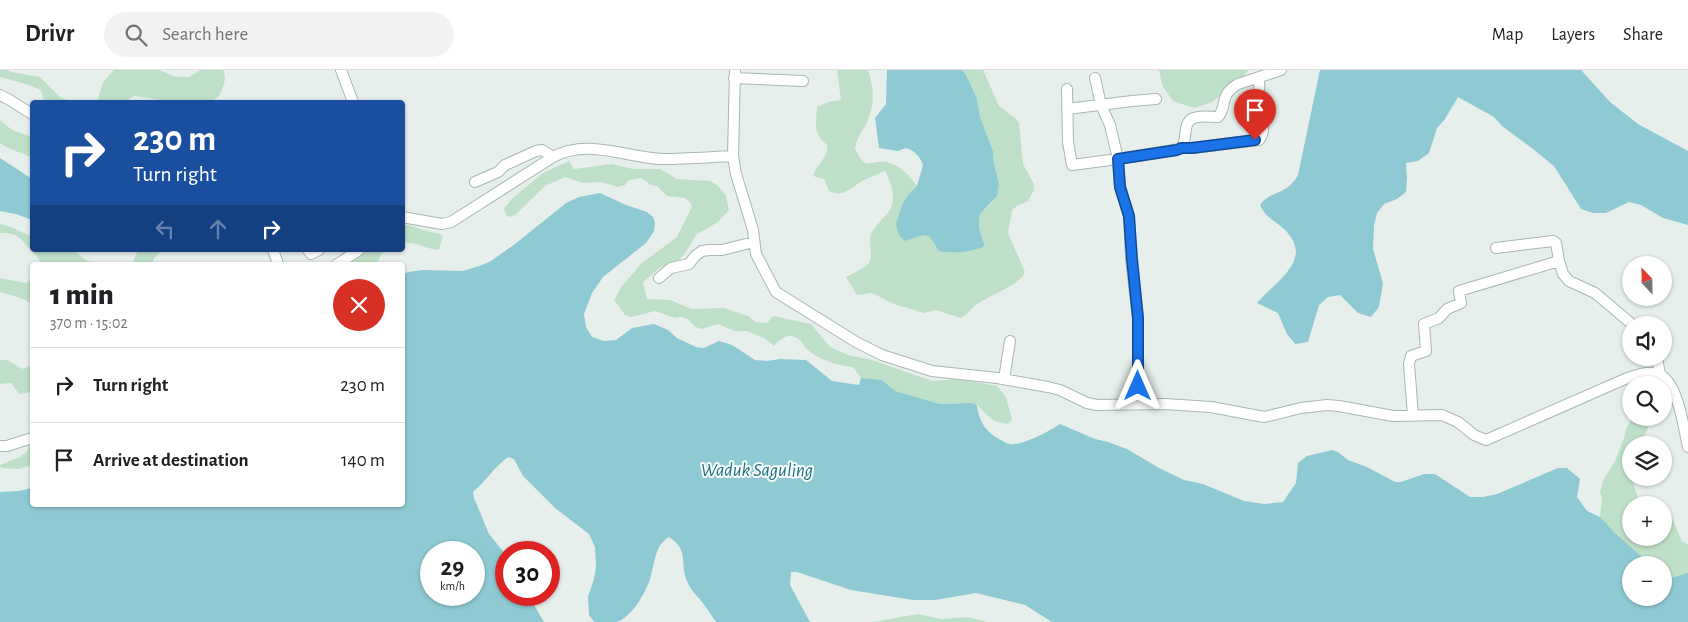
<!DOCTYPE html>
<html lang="en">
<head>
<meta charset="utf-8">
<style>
  body { margin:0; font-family:"Alegreya Sans",sans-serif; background:#f2f2f2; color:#202124; height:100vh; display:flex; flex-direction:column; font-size:19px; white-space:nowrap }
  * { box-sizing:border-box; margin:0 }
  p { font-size:16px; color:#757577 }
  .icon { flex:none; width:28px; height:28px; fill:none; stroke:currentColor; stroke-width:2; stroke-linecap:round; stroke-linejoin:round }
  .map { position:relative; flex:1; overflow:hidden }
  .panel { position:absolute; left:30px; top:192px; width:375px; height:245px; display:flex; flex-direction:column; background:#fff; border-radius:5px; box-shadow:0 1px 4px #0004 }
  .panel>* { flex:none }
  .top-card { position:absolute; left:30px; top:30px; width:375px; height:152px; border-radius:5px; box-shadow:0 1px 4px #0004; background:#1a4fa0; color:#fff; overflow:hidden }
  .needle { width:32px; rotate:338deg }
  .fabs { position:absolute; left:1622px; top:186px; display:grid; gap:10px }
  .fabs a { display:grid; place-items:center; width:50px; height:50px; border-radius:50%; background:#fff; box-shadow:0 1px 4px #0004; font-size:25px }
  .speed { position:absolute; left:420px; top:471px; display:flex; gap:10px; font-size:25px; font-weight:700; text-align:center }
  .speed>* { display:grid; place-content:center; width:65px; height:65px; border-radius:50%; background:#fff; box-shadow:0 1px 4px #0004; line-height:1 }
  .speed small { font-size:12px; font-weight:400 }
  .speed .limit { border:8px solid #d22; background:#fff; color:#111 }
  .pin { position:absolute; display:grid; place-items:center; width:42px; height:42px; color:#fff; margin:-51px -21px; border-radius:50% 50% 50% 0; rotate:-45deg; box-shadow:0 0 5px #0007 }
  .pin .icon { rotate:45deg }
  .me { position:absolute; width:55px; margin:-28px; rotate:0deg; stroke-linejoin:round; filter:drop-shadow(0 0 4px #0008) }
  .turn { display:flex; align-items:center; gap:18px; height:105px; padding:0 20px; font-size:22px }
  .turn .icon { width:65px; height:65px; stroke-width:2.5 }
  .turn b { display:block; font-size:35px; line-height:42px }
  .lanes { display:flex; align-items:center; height:48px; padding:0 20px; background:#0003; justify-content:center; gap:25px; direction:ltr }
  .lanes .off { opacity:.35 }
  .round { display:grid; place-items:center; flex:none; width:52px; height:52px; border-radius:26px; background:#f2f2f2 }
  .headline { display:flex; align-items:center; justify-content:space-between; height:85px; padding:0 20px }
  h1 { font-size:30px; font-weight:800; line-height:38px }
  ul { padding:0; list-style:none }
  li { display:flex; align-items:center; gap:15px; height:75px; padding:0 20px; border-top:1px solid #e0e0e0 }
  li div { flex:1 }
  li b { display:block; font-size:19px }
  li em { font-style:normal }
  header { display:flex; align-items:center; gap:30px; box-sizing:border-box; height:70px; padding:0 25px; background:#fff; border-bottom:1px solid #e0e0e0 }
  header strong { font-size:24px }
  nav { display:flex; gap:28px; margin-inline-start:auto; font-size:18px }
  .search { width:350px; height:45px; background:#f2f2f2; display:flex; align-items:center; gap:12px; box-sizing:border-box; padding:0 18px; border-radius:28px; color:#757577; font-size:19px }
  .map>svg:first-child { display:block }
</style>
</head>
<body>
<header>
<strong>Drivr</strong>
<div class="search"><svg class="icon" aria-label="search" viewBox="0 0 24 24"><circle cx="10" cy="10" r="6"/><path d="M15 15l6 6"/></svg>Search here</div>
<nav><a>Map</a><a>Layers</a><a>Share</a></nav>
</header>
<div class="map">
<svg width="1688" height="552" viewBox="0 0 1688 552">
  <rect width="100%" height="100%" fill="#e6efeb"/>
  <path fill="#bfe0c8" d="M 0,0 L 7,0 L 11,2 L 40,7 L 61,28 L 74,32 L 46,32 L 43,28 L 41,20 C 28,14 15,11 0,7 Z
    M 114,0 L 159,0 L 176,7 L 189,7 L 201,0 L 223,0 C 226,6 225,13 222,19 C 221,22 220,24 219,26 C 206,40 152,28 134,26 L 125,32 L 97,32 L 103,12 Z
    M 837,0 L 868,0 C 874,18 875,35 867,52 C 863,60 857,68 855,78 C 865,102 869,90 886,92 C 899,94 910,106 917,116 L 908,125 L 905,171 L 923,164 L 929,166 L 939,181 L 985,175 L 979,158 L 979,146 L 983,141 L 993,132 L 999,113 L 994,94 L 993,81 L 980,47 L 977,28 L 965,3 L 962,0 L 983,0 L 999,36 L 1015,48 L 1019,53 L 1023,94 L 1034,114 L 1034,120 L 1028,131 L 1017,136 L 1012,140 L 1008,163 L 1025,202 C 1019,216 991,224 979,233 C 972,237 968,244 961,248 L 936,240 L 924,243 L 894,234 L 872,223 L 857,225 L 846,207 C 853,203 861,200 867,195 C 876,188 866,171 872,162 C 876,155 882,150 887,144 C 898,132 892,114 885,101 C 878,104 870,107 862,111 C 851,118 843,128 829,121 L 824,109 L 813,106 C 816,94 829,88 827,75 C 813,64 816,53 817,37 L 828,32 L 841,30 Z
    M 1159,0 L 1248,0 L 1242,10 L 1212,32 L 1195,38 L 1178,33 L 1172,30 L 1162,15 Z
    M 0,50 L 12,60 L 32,67 L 32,88 C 22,82 9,80 0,73 Z
    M 569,91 L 574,99 L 612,94 L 633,99 L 660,99 L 677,109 L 710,111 L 718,116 L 726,125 L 729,140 L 718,152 L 696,165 L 685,183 L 679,190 L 661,197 L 643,212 L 647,229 L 670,230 L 692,239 L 724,238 L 748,246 L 756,252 L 767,253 L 773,246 L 811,254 L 830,277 L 848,285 L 872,290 L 932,311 L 959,309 L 997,316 L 1006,327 L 1012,350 L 1007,354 L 995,351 L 990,348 L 977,335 L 971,333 L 940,334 L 895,321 L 882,310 L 861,308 L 853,297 C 839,296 816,289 806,278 C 802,274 801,269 795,267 C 786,263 780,270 774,276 L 764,268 L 747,261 L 735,261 L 718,254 L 701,259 L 696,257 L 687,249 L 681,247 L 675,248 L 655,241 L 631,247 L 625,245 L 614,230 L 621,217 L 642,193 L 677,167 L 692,137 L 690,132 L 685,128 L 667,126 L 657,116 L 651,115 L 641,108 L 629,110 L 625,115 L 618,117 L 601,112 L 583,113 L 565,107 L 545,116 L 515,145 L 509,147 L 506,145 L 504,138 L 514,127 L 543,103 Z
    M 0,154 L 11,157 L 32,167 L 32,180 L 74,181 L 87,191 L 108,195 L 78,195 L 70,193 L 66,195 L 41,195 C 39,188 37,186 32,181 C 19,169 21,163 0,163 Z
    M 409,155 L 423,160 L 443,165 L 439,180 C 426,179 414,171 403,173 L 403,156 Z
    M 138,180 L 163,180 L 154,188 L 151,195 L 132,195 Z
    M 363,180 L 386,180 L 381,184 L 377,195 L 345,195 Z
    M 0,208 L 26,213 L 32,208 L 32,234 L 21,228 L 0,222 Z
    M 0,290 L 7,290 L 23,299 L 32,295 L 32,322 L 19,324 L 11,313 L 0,314 Z
    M 1632,348 L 1657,348 L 1650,352 L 1641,375 L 1631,375 L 1630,402 L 1640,435 L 1631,435 L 1631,468 L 1664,468 L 1664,439 L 1668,439 L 1682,471 L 1688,475 L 1688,503 L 1666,509 L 1664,506 L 1664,495 L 1651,495 L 1614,463 L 1600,447 L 1602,429 L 1600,423 L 1603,411 L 1616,389 L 1625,365 L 1626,359 Z
    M 32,372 L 32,395 L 19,399 L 2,398 L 0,396 L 0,395 L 20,387 L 28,380 L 29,374 Z
    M 918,544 L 941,549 L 967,547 L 988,552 L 873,552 Z"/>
  <path fill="#8ec9d4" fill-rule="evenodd" d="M 887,0 L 962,0 L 965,3 L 977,28 L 980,47 L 993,81 L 994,94 L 999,113 L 997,126 L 983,141 L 979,146 L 979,158 L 985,176 C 972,182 953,184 939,181 L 929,166 L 923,165 L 905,171 L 899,165 L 896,154 L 902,135 L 908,125 L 917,116 L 923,95 C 919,85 915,81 906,78 L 898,81 L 879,78 L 875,48 L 886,34 Z
    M 1320,0 L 1581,0 L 1610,32 L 1638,54 L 1688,81 L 1688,155 L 1663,148 L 1641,135 L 1629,132 L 1606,143 L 1593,143 L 1581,139 L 1554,96 L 1533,79 L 1502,56 L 1494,47 L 1458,27 L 1445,49 L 1437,58 L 1429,83 L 1418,91 L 1406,93 L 1407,108 L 1406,122 L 1397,129 L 1384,134 L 1377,143 L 1374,155 L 1373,179 L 1383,213 L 1379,237 L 1371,247 L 1358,243 L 1340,225 L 1328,227 L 1319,235 L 1308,272 L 1295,274 L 1287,264 L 1278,243 L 1257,233 C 1275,211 1316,190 1284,159 C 1275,151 1265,147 1260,135 C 1269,121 1288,125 1298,105 Z
    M 0,88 L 32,109 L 32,150 L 16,144 L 0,141 Z
    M 600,123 L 626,135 L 647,142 L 653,147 L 655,153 L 654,161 L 646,173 L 603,207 L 592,223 L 584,244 L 586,257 L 592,267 L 604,271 L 616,270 L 632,258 L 654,254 L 668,260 L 677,268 L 696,277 L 704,278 L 719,271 L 732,275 L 755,290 L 767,291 L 780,289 L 806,290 L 832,311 L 859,315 L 861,308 L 882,310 L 895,321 L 940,334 L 971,333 L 977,335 C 979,352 986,363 1003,371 C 1005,372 1007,374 1010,374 C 1022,376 1050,361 1060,354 L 1095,369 L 1108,372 L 1127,379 L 1159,398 L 1184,410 L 1203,414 L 1244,431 L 1264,434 L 1283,432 L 1296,413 L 1298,393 L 1307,386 L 1332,380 L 1338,382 L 1348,390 L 1367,397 L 1395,412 L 1401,412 L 1424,404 L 1435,404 L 1470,427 L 1483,427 L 1497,424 L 1558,398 L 1567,398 L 1580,409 L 1577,427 L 1587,441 L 1600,447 L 1615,463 L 1651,495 L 1631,495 L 1631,528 L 1664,528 L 1664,506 L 1667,509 L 1688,503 L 1688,552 L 1052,552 L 1025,535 L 976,523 L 935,530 L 913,530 L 851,520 L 797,502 L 791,502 L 790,515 L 810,552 L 716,552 C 712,547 709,541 705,536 C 699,527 691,522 687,511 C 679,492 690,481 669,467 C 654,476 655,493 650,509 C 646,522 632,547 617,552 C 611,552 601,552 594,552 L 589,545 L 588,527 L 594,509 L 596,497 L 595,477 L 589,464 L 555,438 L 523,406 L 514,389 L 508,387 C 494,397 486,411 473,422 L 474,428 L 489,464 L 506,485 L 506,525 L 523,525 L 534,535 L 544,552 L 0,552 L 0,422 L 19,421 L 32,418 L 32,435 L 402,435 L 403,205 L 408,202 L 423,200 L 463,201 L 482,195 L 491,191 L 515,174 L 566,133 L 579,127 ZM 431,482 L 474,482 L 474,525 L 431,525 Z"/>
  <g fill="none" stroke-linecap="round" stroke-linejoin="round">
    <g stroke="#a8b8b2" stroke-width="12">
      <path id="minor" d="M 341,0 L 353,32
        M 735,0 L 733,86 L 736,104 L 753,160 L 756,184 L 776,222 L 856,272 L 882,285 L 932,301 L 997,308 L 1048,317 L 1060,320 L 1087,333 L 1097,335 L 1165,334 L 1211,337 L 1264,347 L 1301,338 L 1327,335 L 1339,336 L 1393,346 L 1442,345 L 1458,352 L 1474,365 L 1486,370 L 1625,309 C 1634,306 1648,300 1658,304 C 1678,310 1684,360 1688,377
        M 734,8 L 803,11
        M 1067,19 L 1068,72 L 1072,95 L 1118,89 L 1110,55 L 1101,35 L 1095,8
        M 0,25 L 8,29 L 32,44
        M 1067,39 L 1132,31 L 1156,29
        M 1181,78 L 1192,78 L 1259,70 C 1271,53 1253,45 1255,38 C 1255,33 1257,35 1258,31 C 1260,24 1259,14 1259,7
        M 475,112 L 498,102 L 505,95 L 536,81 L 542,80 L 553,87
        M 402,147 L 442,154 L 451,152 L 553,87 C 588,68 627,88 663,89 C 686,89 710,87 733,86
        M 1496,178 L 1553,171 L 1556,173 L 1559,191
        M 273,180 L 277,191 L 276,195
        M 308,180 L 311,184 L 319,180
        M 336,195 L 359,180
        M 659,208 L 671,198 L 689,194 L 695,186 L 702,181 L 709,180 L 722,180 L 754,172
        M 1657,288 L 1660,304
        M 1004,309 L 1010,271
        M 1138,333 L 1138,248 L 1131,189 L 1129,146 L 1120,117 L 1118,89 L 1180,79 C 1190,71 1179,49 1198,47 C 1204,46 1211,47 1218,47 C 1228,36 1218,26 1238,14 L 1281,0
        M 1413,346 L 1409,294 L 1411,286 L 1426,281 L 1424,254 L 1439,248 L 1447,239 L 1461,233 L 1459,221 L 1559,191 L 1563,204 L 1569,211 L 1595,223 L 1633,255
        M 0,376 L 7,376 L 32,368"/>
    </g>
    <use href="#minor" stroke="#fff" stroke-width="10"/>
  </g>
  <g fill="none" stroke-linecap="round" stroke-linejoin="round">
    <g stroke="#114b97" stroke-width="12">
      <path id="route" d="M 1138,316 L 1138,248 L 1132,189 L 1129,146 L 1120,117 L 1118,89 L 1177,80 L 1181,78 L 1192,78 L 1255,70"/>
    </g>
    <use href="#route" stroke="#1a73e8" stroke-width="9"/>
  </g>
  <g text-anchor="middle" stroke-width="4" stroke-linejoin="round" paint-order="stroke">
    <g font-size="19" font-style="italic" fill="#1c6f80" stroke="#f7fbf9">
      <text x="757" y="406">Waduk Saguling</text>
    </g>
  </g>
</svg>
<div class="fabs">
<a><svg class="needle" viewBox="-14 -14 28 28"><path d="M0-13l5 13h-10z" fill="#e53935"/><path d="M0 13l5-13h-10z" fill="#757577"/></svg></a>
<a><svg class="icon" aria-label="sound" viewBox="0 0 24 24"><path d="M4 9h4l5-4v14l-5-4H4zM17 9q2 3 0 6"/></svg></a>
<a><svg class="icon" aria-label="search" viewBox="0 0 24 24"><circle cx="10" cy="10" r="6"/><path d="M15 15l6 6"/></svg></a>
<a><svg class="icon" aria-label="layers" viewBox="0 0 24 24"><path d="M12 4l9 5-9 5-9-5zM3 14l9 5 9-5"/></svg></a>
<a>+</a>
<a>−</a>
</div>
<div class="speed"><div>29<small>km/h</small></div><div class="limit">30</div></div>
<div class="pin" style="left:1255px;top:70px;background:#d93025"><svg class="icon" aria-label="arrive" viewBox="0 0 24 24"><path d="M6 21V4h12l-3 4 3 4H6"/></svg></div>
<svg class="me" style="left:1138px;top:316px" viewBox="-20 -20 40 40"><path d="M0-17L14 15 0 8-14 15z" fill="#1a73e8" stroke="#fff" stroke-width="4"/></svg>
<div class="top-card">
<div class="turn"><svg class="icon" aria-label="right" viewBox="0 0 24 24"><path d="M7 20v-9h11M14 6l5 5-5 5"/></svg><div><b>230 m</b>Turn right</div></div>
<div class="lanes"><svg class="icon off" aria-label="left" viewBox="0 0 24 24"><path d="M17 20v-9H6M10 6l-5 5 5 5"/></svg><svg class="icon off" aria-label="ahead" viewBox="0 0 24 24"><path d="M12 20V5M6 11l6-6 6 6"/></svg><svg class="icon" aria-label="right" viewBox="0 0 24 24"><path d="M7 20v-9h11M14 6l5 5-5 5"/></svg></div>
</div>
<section class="panel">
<div class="headline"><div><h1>1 min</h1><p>370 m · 15:02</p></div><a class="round" style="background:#d93025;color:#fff"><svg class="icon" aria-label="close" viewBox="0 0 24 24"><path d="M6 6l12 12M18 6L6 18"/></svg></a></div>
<ul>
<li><svg class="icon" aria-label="right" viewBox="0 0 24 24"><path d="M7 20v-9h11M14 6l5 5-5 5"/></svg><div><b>Turn right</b></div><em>230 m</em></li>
<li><svg class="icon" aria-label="arrive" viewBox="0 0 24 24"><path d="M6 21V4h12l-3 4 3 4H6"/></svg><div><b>Arrive at destination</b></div><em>140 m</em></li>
</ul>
</section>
</div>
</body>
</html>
